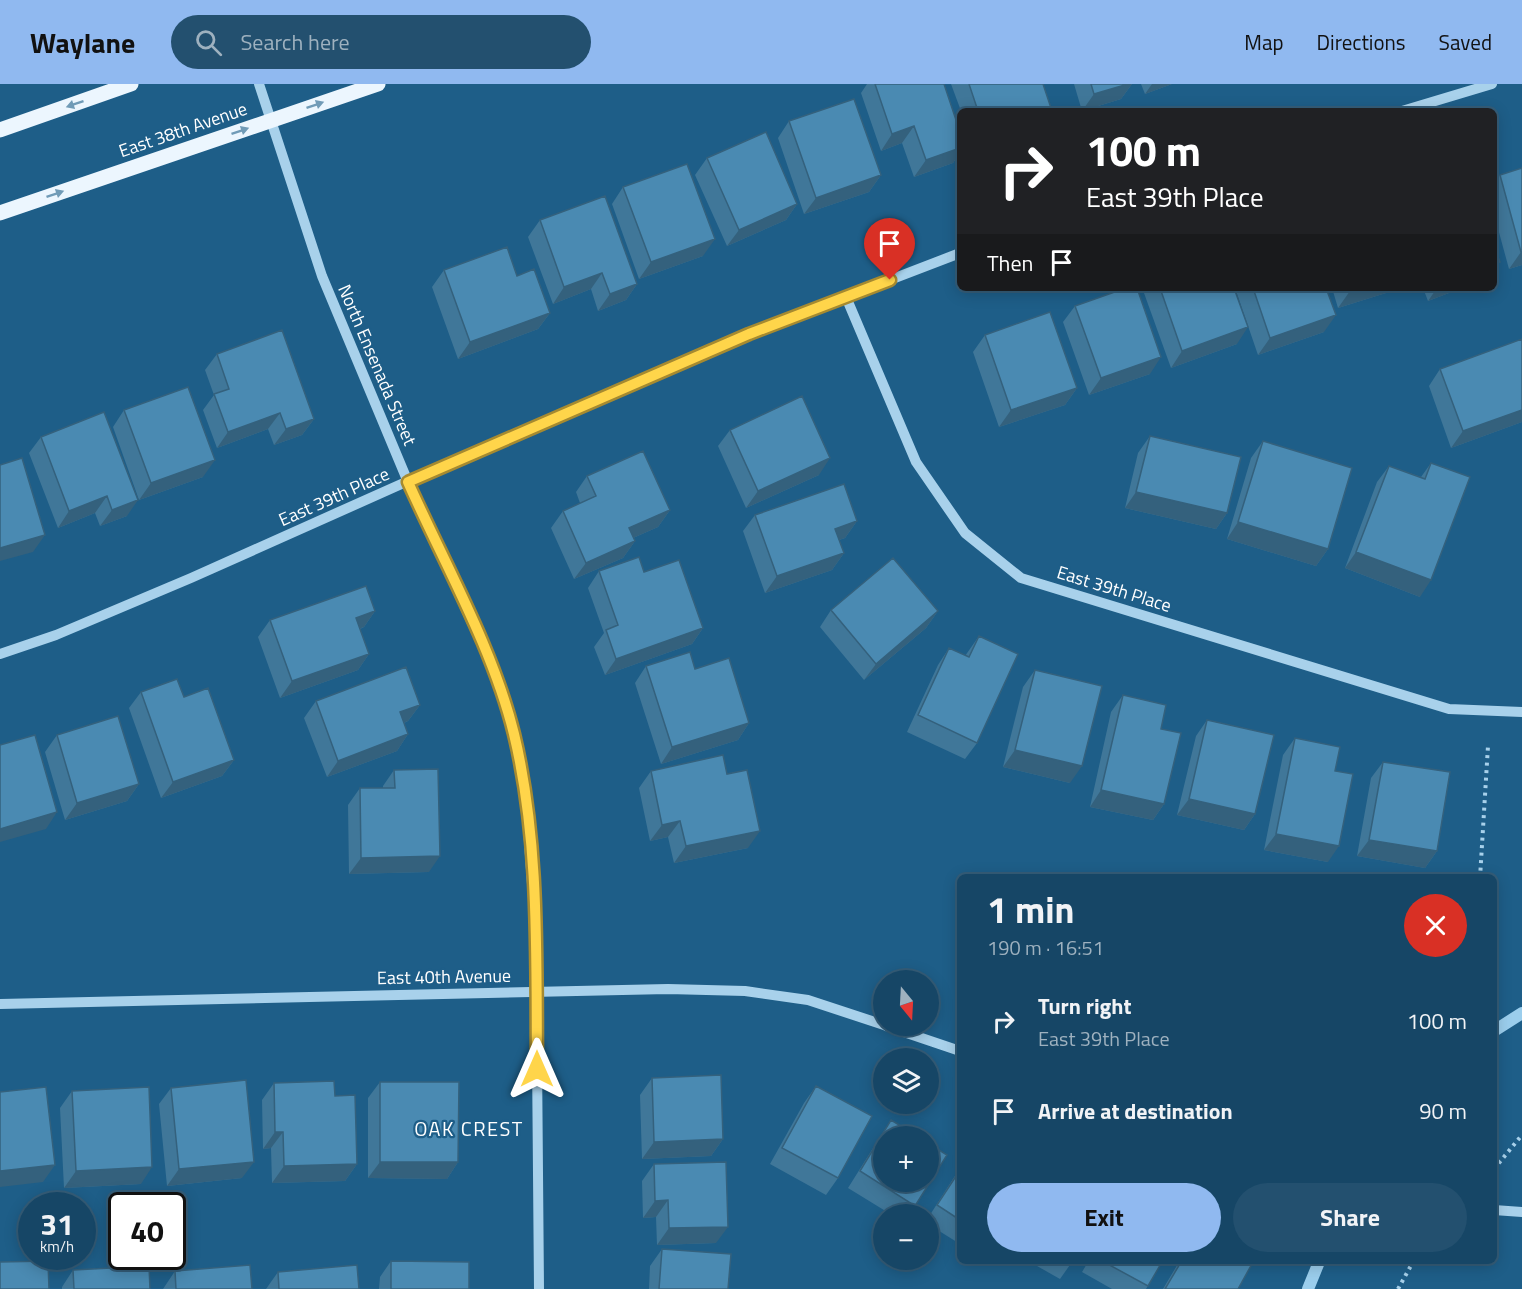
<!DOCTYPE html>
<html lang="en">
<head>
<meta charset="utf-8">
<style>
  body { margin:0; font-family:"Titillium Web",sans-serif; background:#23506f; color:#f1f3f6; height:100vh; display:flex; flex-direction:column; font-size:22px; white-space:nowrap }
  * { box-sizing:border-box; margin:0 }
  p { font-size:20px; color:#9eb1bf }
  .icon { flex:none; width:33px; height:33px; fill:none; stroke:currentColor; stroke-width:2; stroke-linecap:round; stroke-linejoin:round }
  .map { position:relative; flex:1; overflow:hidden }
  .drawer { position:absolute; left:957px; top:790px; width:540px; height:390px; display:flex; flex-direction:column; background:#164666; border-radius:9px; box-shadow:0 3px 15px #0003,0 0 0 2px #355e7a }
  .drawer>* { flex:none }
  .banner { position:absolute; left:957px; top:24px; width:540px; height:183px; border-radius:9px; box-shadow:0 3px 15px #0003,0 0 0 2px #355e7a; background:#202124; color:#fff; overflow:hidden }
  .needle { width:39px; rotate:162deg }
  .controls { position:absolute; left:873px; top:886px; display:grid; gap:12px }
  .controls a { display:grid; place-items:center; width:66px; height:66px; border-radius:50%; background:#164666; box-shadow:0 3px 15px #0003,0 0 0 2px #355e7a; font-size:30px }
  .speed { position:absolute; left:18px; top:1108px; display:flex; gap:12px; font-size:30px; font-weight:700; text-align:center }
  .speed>* { display:grid; place-content:center; width:78px; height:78px; border-radius:50%; background:#164666; box-shadow:0 3px 15px #0003,0 0 0 2px #355e7a; line-height:1 }
  .speed small { font-size:15px; font-weight:400 }
  .speed .limit { border:3px solid #111; border-radius:9px; background:#fff; color:#111 }
  .pin { position:absolute; display:grid; place-items:center; width:51px; height:51px; color:#fff; margin:-62px -26px; border-radius:50% 50% 50% 0; rotate:-45deg; box-shadow:0 0 6px #0007 }
  .pin .icon { rotate:45deg }
  .me { position:absolute; width:66px; margin:-33px; rotate:0deg; stroke-linejoin:round; filter:drop-shadow(0 0 4px #0008) }
  .turn { display:flex; align-items:center; gap:21px; height:126px; padding:0 30px; font-size:27px }
  .turn .icon { width:78px; height:78px; stroke-width:2.5 }
  .turn b { display:block; font-size:42px; line-height:51px }
  .then { display:flex; align-items:center; height:57px; padding:0 30px; background:#0003; gap:12px; font-size:22px }
  .round { display:grid; place-items:center; flex:none; width:63px; height:63px; border-radius:32px; background:#23506f }
  .headline { display:flex; align-items:center; justify-content:space-between; height:102px; padding:0 30px }
  h1 { font-size:36px; font-weight:700; line-height:45px }
  .action { display:flex; gap:12px; margin-top:auto; padding:12px 30px }
  .action a { flex:1; height:69px; border-radius:36px; background:#90b9f0; color:#111; font-size:24px; font-weight:700; line-height:69px; text-align:center }
  .action a+a { background:#23506f; color:#f1f3f6 }
  ul { padding:0; list-style:none }
  li { display:flex; align-items:center; gap:18px; height:90px; padding:0 30px }
  li div { flex:1 }
  li b { display:block; font-size:22px }
  li em { font-style:normal }
  header { display:flex; align-items:center; gap:36px; box-sizing:border-box; height:84px; padding:0 30px; background:#90b9f0; color:#111 }
  header strong { font-size:28px }
  nav { display:flex; gap:33px; margin-inline-start:auto; font-size:21px }
  .search { width:420px; height:54px; background:#23506f; display:flex; align-items:center; gap:15px; box-sizing:border-box; padding:0 21px; border-radius:33px; color:#9eb1bf; font-size:22px }
  .map>svg:first-child { display:block }
</style>
</head>
<body>
<header>
<strong>Waylane</strong>
<div class="search"><svg class="icon" aria-label="search" viewBox="0 0 24 24"><circle cx="10" cy="10" r="6"/><path d="M15 15l6 6"/></svg>Search here</div>
<nav><a>Map</a><a>Directions</a><a>Saved</a></nav>
</header>
<div class="map">
<svg width="1522" height="1205" viewBox="0 0 1522 1205">
  <rect width="100%" height="100%" fill="#1e5e88"/>
  <g fill="none" stroke-linecap="round" stroke-linejoin="round">
    <path stroke="#9bceed" stroke-width="12" d="M 1494,947 L 1522,929
      M 1308,1205 L 1319,1178"/>
    <path stroke="#a8d1eb" stroke-width="4" stroke-dasharray="3 4.5" stroke-linecap="butt" d="M 1480,794 L 1488,662
      M 1494,1085 L 1522,1051
      M 1398,1205 L 1413,1178"/>
    <path stroke="#a8d1eb" stroke-width="10" d="M 259,0 L 322,192 L 408,398 L 492,583 L 514,648 L 523,695 L 528,744 L 536,856 L 539,1205
      M 1402,27 L 1492,0
      M 846,213 L 916,378 L 965,449 L 1021,494 L 1449,625 L 1522,628
      M 0,570 L 56,551 L 191,494 L 491,360 L 749,250 L 960,169
      M 0,920 L 668,905 L 745,907 L 808,916 L 884,941
      M 886,942 L 960,967
      M 1494,1126 L 1522,1128"/>
    <path stroke="#ecf6fe" stroke-width="15" d="M 0,46 L 131,0
      M 0,129 L 378,0"/>
  </g>
  <path fill="#407799" d="M 867,0 L 944,0 L 960,48 L 960,69 L 953,79 L 914,93 L 902,59 L 881,67 L 861,9 Z
    M 951,0 L 1043,0 L 1051,24 L 1049,27 L 961,27 Z
    M 1074,0 L 1132,0 L 1121,15 L 1082,27 Z
    M 1141,0 L 1172,0 L 1145,10 Z
    M 789,37 L 881,91 L 869,108 L 804,130 L 778,54 Z
    M 707,74 L 797,120 L 786,136 L 727,162 L 695,91 Z
    M 1522,84 L 1522,181 L 1509,185 L 1494,130 L 1494,99 L 1500,91 Z
    M 623,103 L 703,172 L 639,195 L 612,120 Z
    M 540,136 L 637,200 L 626,216 L 598,227 L 591,205 L 553,220 L 528,153 Z
    M 444,186 L 517,192 L 550,229 L 538,245 L 458,275 L 432,203 Z
    M 1147,204 L 1234,204 L 1237,260 L 1171,284 L 1144,209 Z
    M 1235,204 L 1326,204 L 1324,248 L 1258,271 Z
    M 1332,204 L 1402,204 L 1338,224 Z
    M 1423,204 L 1462,204 L 1428,217 Z
    M 1075,222 L 1150,290 L 1089,311 L 1063,238 Z
    M 985,251 L 1077,304 L 1065,321 L 999,343 L 973,268 Z
    M 217,270 L 314,335 L 302,351 L 274,361 L 268,345 L 217,364 L 203,326 L 214,311 L 205,286 Z
    M 1440,285 L 1522,338 L 1451,364 L 1429,302 Z
    M 124,326 L 203,393 L 139,416 L 113,343 Z
    M 104,328 L 127,432 L 100,442 L 95,429 L 58,444 L 29,369 L 41,353 Z
    M 730,346 L 819,391 L 746,424 L 718,362 Z
    M 1150,352 L 1227,429 L 1216,445 L 1125,424 L 1138,369 Z
    M 1263,357 L 1328,465 L 1316,482 L 1227,455 L 1251,374 Z
    M 1431,379 L 1420,513 L 1345,484 L 1377,398 L 1389,382 L 1421,393 Z
    M 587,392 L 670,426 L 658,443 L 633,454 L 635,457 L 623,474 L 574,495 L 551,444 L 563,427 L 580,419 L 576,408 Z
    M 755,431 L 857,437 L 845,454 L 839,456 L 844,469 L 832,486 L 765,509 L 743,447 Z
    M 599,487 L 644,488 L 703,544 L 692,560 L 605,591 L 594,563 L 604,549 L 588,504 Z
    M 831,526 L 938,527 L 926,544 L 864,596 L 820,543 Z
    M 375,527 L 364,543 L 360,545 L 369,570 L 358,586 L 280,614 L 258,553 L 270,536 Z
    M 979,552 L 977,659 L 965,675 L 907,648 L 938,581 L 949,564 L 965,572 Z
    M 646,582 L 695,585 L 749,639 L 738,656 L 661,680 L 635,599 Z
    M 1035,586 L 1070,699 L 1003,683 L 1023,603 Z
    M 141,608 L 184,613 L 234,676 L 222,692 L 161,714 L 129,624 Z
    M 1123,611 L 1161,645 L 1164,720 L 1153,736 L 1090,723 L 1111,628 Z
    M 316,617 L 420,621 L 408,637 L 404,639 L 408,650 L 397,667 L 327,693 L 304,634 Z
    M 1207,636 L 1255,730 L 1244,746 L 1177,731 L 1196,652 Z
    M 57,651 L 139,700 L 127,717 L 65,736 L 45,668 Z
    M 1295,654 L 1335,687 L 1328,778 L 1264,766 L 1283,671 Z
    M 1383,678 L 1437,767 L 1425,784 L 1357,772 L 1371,694 Z
    M 394,686 L 429,788 L 349,790 L 348,721 L 360,704 L 383,704 L 383,702 Z
    M 651,687 L 727,690 L 748,764 L 674,779 L 668,753 L 650,757 L 639,704 Z
    M 652,994 L 723,1055 L 711,1072 L 642,1075 L 640,1011 Z
    M 380,998 L 458,1078 L 447,1095 L 368,1094 L 368,1014 Z
    M 274,999 L 335,1012 L 357,1080 L 345,1097 L 272,1099 L 271,1064 L 263,1065 L 262,1016 Z
    M 816,1002 L 838,1094 L 826,1111 L 770,1080 L 804,1019 Z
    M 171,1004 L 242,1094 L 167,1102 L 159,1020 Z
    M 72,1007 L 141,1100 L 64,1104 L 60,1024 Z
    M 891,1036 L 915,1122 L 909,1131 L 892,1131 L 848,1104 L 880,1053 Z
    M 654,1080 L 716,1159 L 657,1161 L 656,1133 L 643,1134 L 642,1097 Z
    M 960,1084 L 960,1160 L 928,1140 L 928,1134 Z
    M 662,1165 L 728,1205 L 649,1205 L 650,1182 Z
    M 391,1177 L 469,1205 L 379,1205 L 380,1193 Z
    M 1030,1178 L 1072,1178 L 1060,1195 Z
    M 1088,1178 L 1162,1178 L 1146,1205 L 1112,1205 L 1082,1188 Z
    M 1179,1178 L 1253,1178 L 1238,1205 L 1163,1205 Z
    M 73,1186 L 150,1205 L 62,1205 L 62,1203 Z
    M 175,1187 L 252,1205 L 163,1205 Z
    M 278,1188 L 359,1205 L 266,1205 Z"/>
  <path fill="#34617d" d="M 1128,0 L 1132,0 L 1121,15 L 1082,27 L 1094,10 Z
    M 1152,0 L 1172,0 L 1145,10 Z
    M 914,42 L 902,59 L 881,67 L 892,50 Z
    M 960,64 L 960,69 L 953,79 L 914,93 L 926,76 Z
    M 881,91 L 869,108 L 804,130 L 816,114 Z
    M 797,120 L 786,136 L 727,162 L 739,146 Z
    M 715,155 L 703,172 L 639,195 L 651,178 Z
    M 1521,168 L 1522,168 L 1522,181 L 1509,185 Z
    M 1500,178 L 1494,186 L 1494,180 Z
    M 602,189 L 591,205 L 553,220 L 564,203 Z
    M 637,200 L 626,216 L 598,227 L 610,210 Z
    M 1359,204 L 1402,204 L 1338,224 L 1350,207 Z
    M 1437,204 L 1462,204 L 1428,217 Z
    M 550,229 L 538,245 L 458,275 L 470,258 Z
    M 1336,231 L 1324,248 L 1258,271 L 1270,254 Z
    M 1248,243 L 1237,260 L 1171,284 L 1182,267 Z
    M 1161,273 L 1150,290 L 1089,311 L 1101,294 Z
    M 1077,304 L 1065,321 L 999,343 L 1011,326 Z
    M 1522,326 L 1522,338 L 1451,364 L 1463,347 Z
    M 280,329 L 268,345 L 217,364 L 228,348 Z
    M 314,335 L 302,351 L 274,361 L 286,345 Z
    M 830,374 L 819,391 L 746,424 L 758,407 Z
    M 215,376 L 203,393 L 139,416 L 151,399 Z
    M 1136,408 L 1227,429 L 1216,445 L 1125,424 Z
    M 107,412 L 95,429 L 58,444 L 69,427 Z
    M 138,416 L 127,432 L 100,442 L 112,426 Z
    M 670,426 L 658,443 L 617,461 L 629,444 Z
    M 857,437 L 845,454 L 824,461 L 835,445 Z
    M 1238,438 L 1328,465 L 1316,482 L 1227,455 Z
    M 45,451 L 33,468 L 0,477 L 0,464 Z
    M 635,457 L 623,474 L 574,495 L 586,479 Z
    M 1356,468 L 1431,496 L 1420,513 L 1345,484 Z
    M 844,469 L 832,486 L 765,509 L 777,492 Z
    M 375,527 L 364,543 L 344,550 L 356,534 Z
    M 938,527 L 926,544 L 864,596 L 876,580 Z
    M 703,544 L 692,560 L 605,591 L 616,575 Z
    M 369,570 L 358,586 L 280,614 L 292,597 Z
    M 420,621 L 408,637 L 388,645 L 400,628 Z
    M 749,639 L 738,656 L 661,680 L 672,663 Z
    M 408,650 L 397,667 L 327,693 L 338,677 Z
    M 1015,666 L 1082,682 L 1070,699 L 1003,683 Z
    M 234,676 L 222,692 L 161,714 L 173,698 Z
    M 139,700 L 127,717 L 65,736 L 77,719 Z
    M 1101,706 L 1164,720 L 1153,736 L 1090,723 Z
    M 1189,715 L 1255,730 L 1244,746 L 1177,731 Z
    M 57,728 L 46,745 L 0,758 L 0,745 Z
    M 680,737 L 668,753 L 650,757 L 662,741 Z
    M 760,747 L 748,764 L 674,779 L 686,762 Z
    M 1276,750 L 1339,762 L 1328,778 L 1264,766 Z
    M 1369,756 L 1437,767 L 1425,784 L 1357,772 Z
    M 440,772 L 429,788 L 349,790 L 361,774 Z
    M 275,1048 L 283,1048 L 271,1064 L 263,1065 Z
    M 723,1055 L 711,1072 L 642,1075 L 654,1058 Z
    M 254,1078 L 242,1094 L 167,1102 L 179,1085 Z
    M 380,1078 L 458,1078 L 447,1095 L 368,1094 Z
    M 357,1080 L 345,1097 L 272,1099 L 284,1082 Z
    M 55,1081 L 43,1098 L 0,1103 L 0,1087 Z
    M 152,1083 L 141,1100 L 64,1104 L 76,1087 Z
    M 668,1116 L 656,1133 L 643,1134 L 655,1117 Z
    M 728,1143 L 716,1159 L 657,1161 L 669,1144 Z"/>
  <path fill="#4a8ab2" stroke="#34617d" stroke-width="1.5" d="M 875,0 L 944,0 L 960,48 L 960,64 L 926,76 L 914,42 L 892,50 Z
    M 969,0 L 1043,0 L 1051,24 L 1043,27 L 978,27 Z
    M 1091,0 L 1128,0 L 1094,10 Z
    M 854,15 L 881,91 L 816,114 L 789,37 Z
    M 766,48 L 797,120 L 739,146 L 707,74 Z
    M 687,80 L 715,155 L 651,178 L 623,103 Z
    M 1522,84 L 1522,168 L 1521,168 L 1500,91 Z
    M 605,112 L 637,200 L 610,210 L 602,189 L 564,203 L 540,136 Z
    M 507,163 L 517,192 L 534,185 L 550,229 L 470,258 L 444,186 Z
    M 1494,163 L 1500,178 L 1494,180 Z
    M 1126,204 L 1137,204 L 1161,273 L 1101,294 L 1075,222 Z
    M 1160,204 L 1234,204 L 1248,243 L 1182,267 Z
    M 1253,204 L 1326,204 L 1336,231 L 1270,254 Z
    M 1349,204 L 1359,204 L 1350,207 Z
    M 1050,228 L 1077,304 L 1011,326 L 985,251 Z
    M 282,246 L 314,335 L 286,345 L 280,329 L 228,348 L 214,310 L 229,305 L 217,270 Z
    M 1522,255 L 1522,326 L 1463,347 L 1440,285 Z
    M 188,303 L 215,376 L 151,399 L 124,326 Z
    M 802,312 L 830,374 L 758,407 L 730,346 Z
    M 104,328 L 138,416 L 112,426 L 107,412 L 69,427 L 41,353 Z
    M 1150,352 L 1241,373 L 1227,429 L 1136,408 Z
    M 1263,357 L 1352,384 L 1328,465 L 1238,438 Z
    M 643,367 L 670,426 L 629,444 L 635,457 L 586,479 L 563,427 L 596,412 L 587,392 Z
    M 22,374 L 45,451 L 0,464 L 0,381 Z
    M 1431,379 L 1470,393 L 1431,496 L 1356,468 L 1389,382 L 1425,395 Z
    M 844,400 L 857,437 L 835,445 L 844,469 L 777,492 L 755,431 Z
    M 639,473 L 644,488 L 679,476 L 703,544 L 616,575 L 606,546 L 618,541 L 599,487 Z
    M 893,474 L 938,527 L 876,580 L 831,526 Z
    M 366,502 L 375,527 L 356,534 L 369,570 L 292,597 L 270,536 Z
    M 979,552 L 1018,570 L 977,659 L 918,631 L 949,564 L 969,573 Z
    M 690,568 L 695,585 L 729,574 L 749,639 L 672,663 L 646,582 Z
    M 406,583 L 420,621 L 400,628 L 408,650 L 338,677 L 316,617 Z
    M 1035,586 L 1102,602 L 1082,682 L 1015,666 Z
    M 177,595 L 184,613 L 208,604 L 234,676 L 173,698 L 141,608 Z
    M 1123,611 L 1166,621 L 1161,645 L 1181,649 L 1164,720 L 1101,706 Z
    M 118,632 L 139,700 L 77,719 L 57,651 Z
    M 1207,636 L 1274,651 L 1255,730 L 1189,715 Z
    M 35,651 L 57,728 L 0,745 L 0,661 Z
    M 1295,654 L 1340,663 L 1335,687 L 1353,690 L 1339,762 L 1276,750 Z
    M 723,671 L 727,690 L 747,686 L 760,747 L 686,762 L 680,737 L 662,741 L 651,687 Z
    M 1383,678 L 1450,688 L 1437,767 L 1369,756 Z
    M 438,685 L 440,772 L 361,774 L 360,704 L 395,704 L 394,686 Z
    M 721,991 L 723,1055 L 654,1058 L 652,994 Z
    M 246,996 L 254,1078 L 179,1085 L 171,1004 Z
    M 334,997 L 335,1012 L 355,1011 L 357,1080 L 284,1082 L 283,1048 L 275,1048 L 274,999 Z
    M 380,998 L 459,998 L 458,1078 L 380,1078 Z
    M 816,1002 L 872,1032 L 838,1094 L 782,1064 Z
    M 46,1003 L 55,1081 L 0,1087 L 0,1008 Z
    M 149,1003 L 152,1083 L 76,1087 L 72,1007 Z
    M 891,1036 L 919,1053 L 884,1053 L 884,1098 L 928,1098 L 928,1059 L 947,1071 L 915,1122 L 860,1087 Z
    M 726,1078 L 728,1143 L 669,1144 L 668,1116 L 655,1117 L 654,1080 Z
    M 960,1086 L 960,1136 L 937,1121 Z
    M 662,1165 L 731,1170 L 728,1205 L 659,1205 Z
    M 48,1177 L 49,1205 L 0,1205 L 0,1178 Z
    M 391,1177 L 469,1178 L 469,1205 L 391,1205 Z
    M 1104,1178 L 1162,1178 L 1148,1202 Z
    M 1181,1178 L 1253,1178 L 1238,1205 L 1165,1205 Z
    M 250,1181 L 252,1205 L 176,1205 L 175,1187 Z
    M 357,1181 L 359,1205 L 279,1205 L 278,1188 Z
    M 149,1182 L 150,1205 L 74,1205 L 73,1186 Z"/>
  <defs><path id="oneway-solid" d="M-6-.8H1V-3.2L6.5 0L1 3.2V.8H-6Z" transform="scale(1.5)"/></defs>
  <g fill="#709bb7">
    <use href="#oneway-solid" transform="translate(75 20) rotate(161)"/>
    <use href="#oneway-solid" transform="translate(315 21) rotate(-19)"/>
    <use href="#oneway-solid" transform="translate(240 47) rotate(-19)"/>
    <use href="#oneway-solid" transform="translate(55 110) rotate(-19)"/>
  </g>
  <g fill="none" stroke-linecap="round" stroke-linejoin="round">
    <g stroke="#a68a30" stroke-width="15">
      <path id="route" d="M 537,985 C 536,874 540,758 514,650 C 493,564 444,479 408,398 L 749,250 L 890,196"/>
    </g>
    <use href="#route" stroke="#ffd54a" stroke-width="10"/>
  </g>
  <g text-anchor="middle" stroke-width="4.5" stroke-linejoin="round" paint-order="stroke">
    <g font-size="18" fill="#fff" stroke="#1e5e88">
      <text transform="translate(183 46) rotate(-19)" y="6">East 38th Avenue</text>
      <text transform="translate(377 281) rotate(67)" y="6">North Ensenada Street</text>
      <text transform="translate(334 413) rotate(-24)" y="6">East 39th Place</text>
      <text transform="translate(1114 505) rotate(17)" y="6">East 39th Place</text>
      <text transform="translate(444 893) rotate(-1)" y="6">East 40th Avenue</text>
    </g>
    <g font-size="20" letter-spacing="1.5" fill="#fff" stroke="#1e5e88">
      <text x="469" y="1052">OAK CREST</text>
    </g>
  </g>
</svg>
<div class="controls">
<a><svg class="needle" viewBox="-14 -14 28 28"><path d="M0-13l5 13h-10z" fill="#e53935"/><path d="M0 13l5-13h-10z" fill="#9eb1bf"/></svg></a>
<a><svg class="icon" aria-label="layers" viewBox="0 0 24 24"><path d="M12 4l9 5-9 5-9-5zM3 14l9 5 9-5"/></svg></a>
<a>+</a>
<a>−</a>
</div>
<div class="speed"><div>31<small>km/h</small></div><div class="limit">40</div></div>
<div class="pin" style="left:890px;top:196px;background:#d93025"><svg class="icon" aria-label="arrive" viewBox="0 0 24 24"><path d="M6 21V4h12l-3 4 3 4H6"/></svg></div>
<svg class="me" style="left:537px;top:985px" viewBox="-20 -20 40 40"><path d="M0-17L14 15 0 8-14 15z" fill="#ffd54a" stroke="#fff" stroke-width="4"/></svg>
<div class="banner">
<div class="turn"><svg class="icon" aria-label="right" viewBox="0 0 24 24"><path d="M7 20v-9h11M14 6l5 5-5 5"/></svg><div><b>100 m</b>East 39th Place</div></div>
<div class="then">Then<svg class="icon" aria-label="arrive" viewBox="0 0 24 24"><path d="M6 21V4h12l-3 4 3 4H6"/></svg></div>
</div>
<section class="drawer">
<div class="headline"><div><h1>1 min</h1><p>190 m · 16:51</p></div><a class="round" style="background:#d93025;color:#fff"><svg class="icon" aria-label="close" viewBox="0 0 24 24"><path d="M6 6l12 12M18 6L6 18"/></svg></a></div>
<ul>
<li><svg class="icon" aria-label="right" viewBox="0 0 24 24"><path d="M7 20v-9h11M14 6l5 5-5 5"/></svg><div><b>Turn right</b><p>East 39th Place</p></div><em>100 m</em></li>
<li><svg class="icon" aria-label="arrive" viewBox="0 0 24 24"><path d="M6 21V4h12l-3 4 3 4H6"/></svg><div><b>Arrive at destination</b></div><em>90 m</em></li>
</ul>
<div class="action"><a>Exit</a><a>Share</a></div>
</section>
</div>
</body>
</html>
